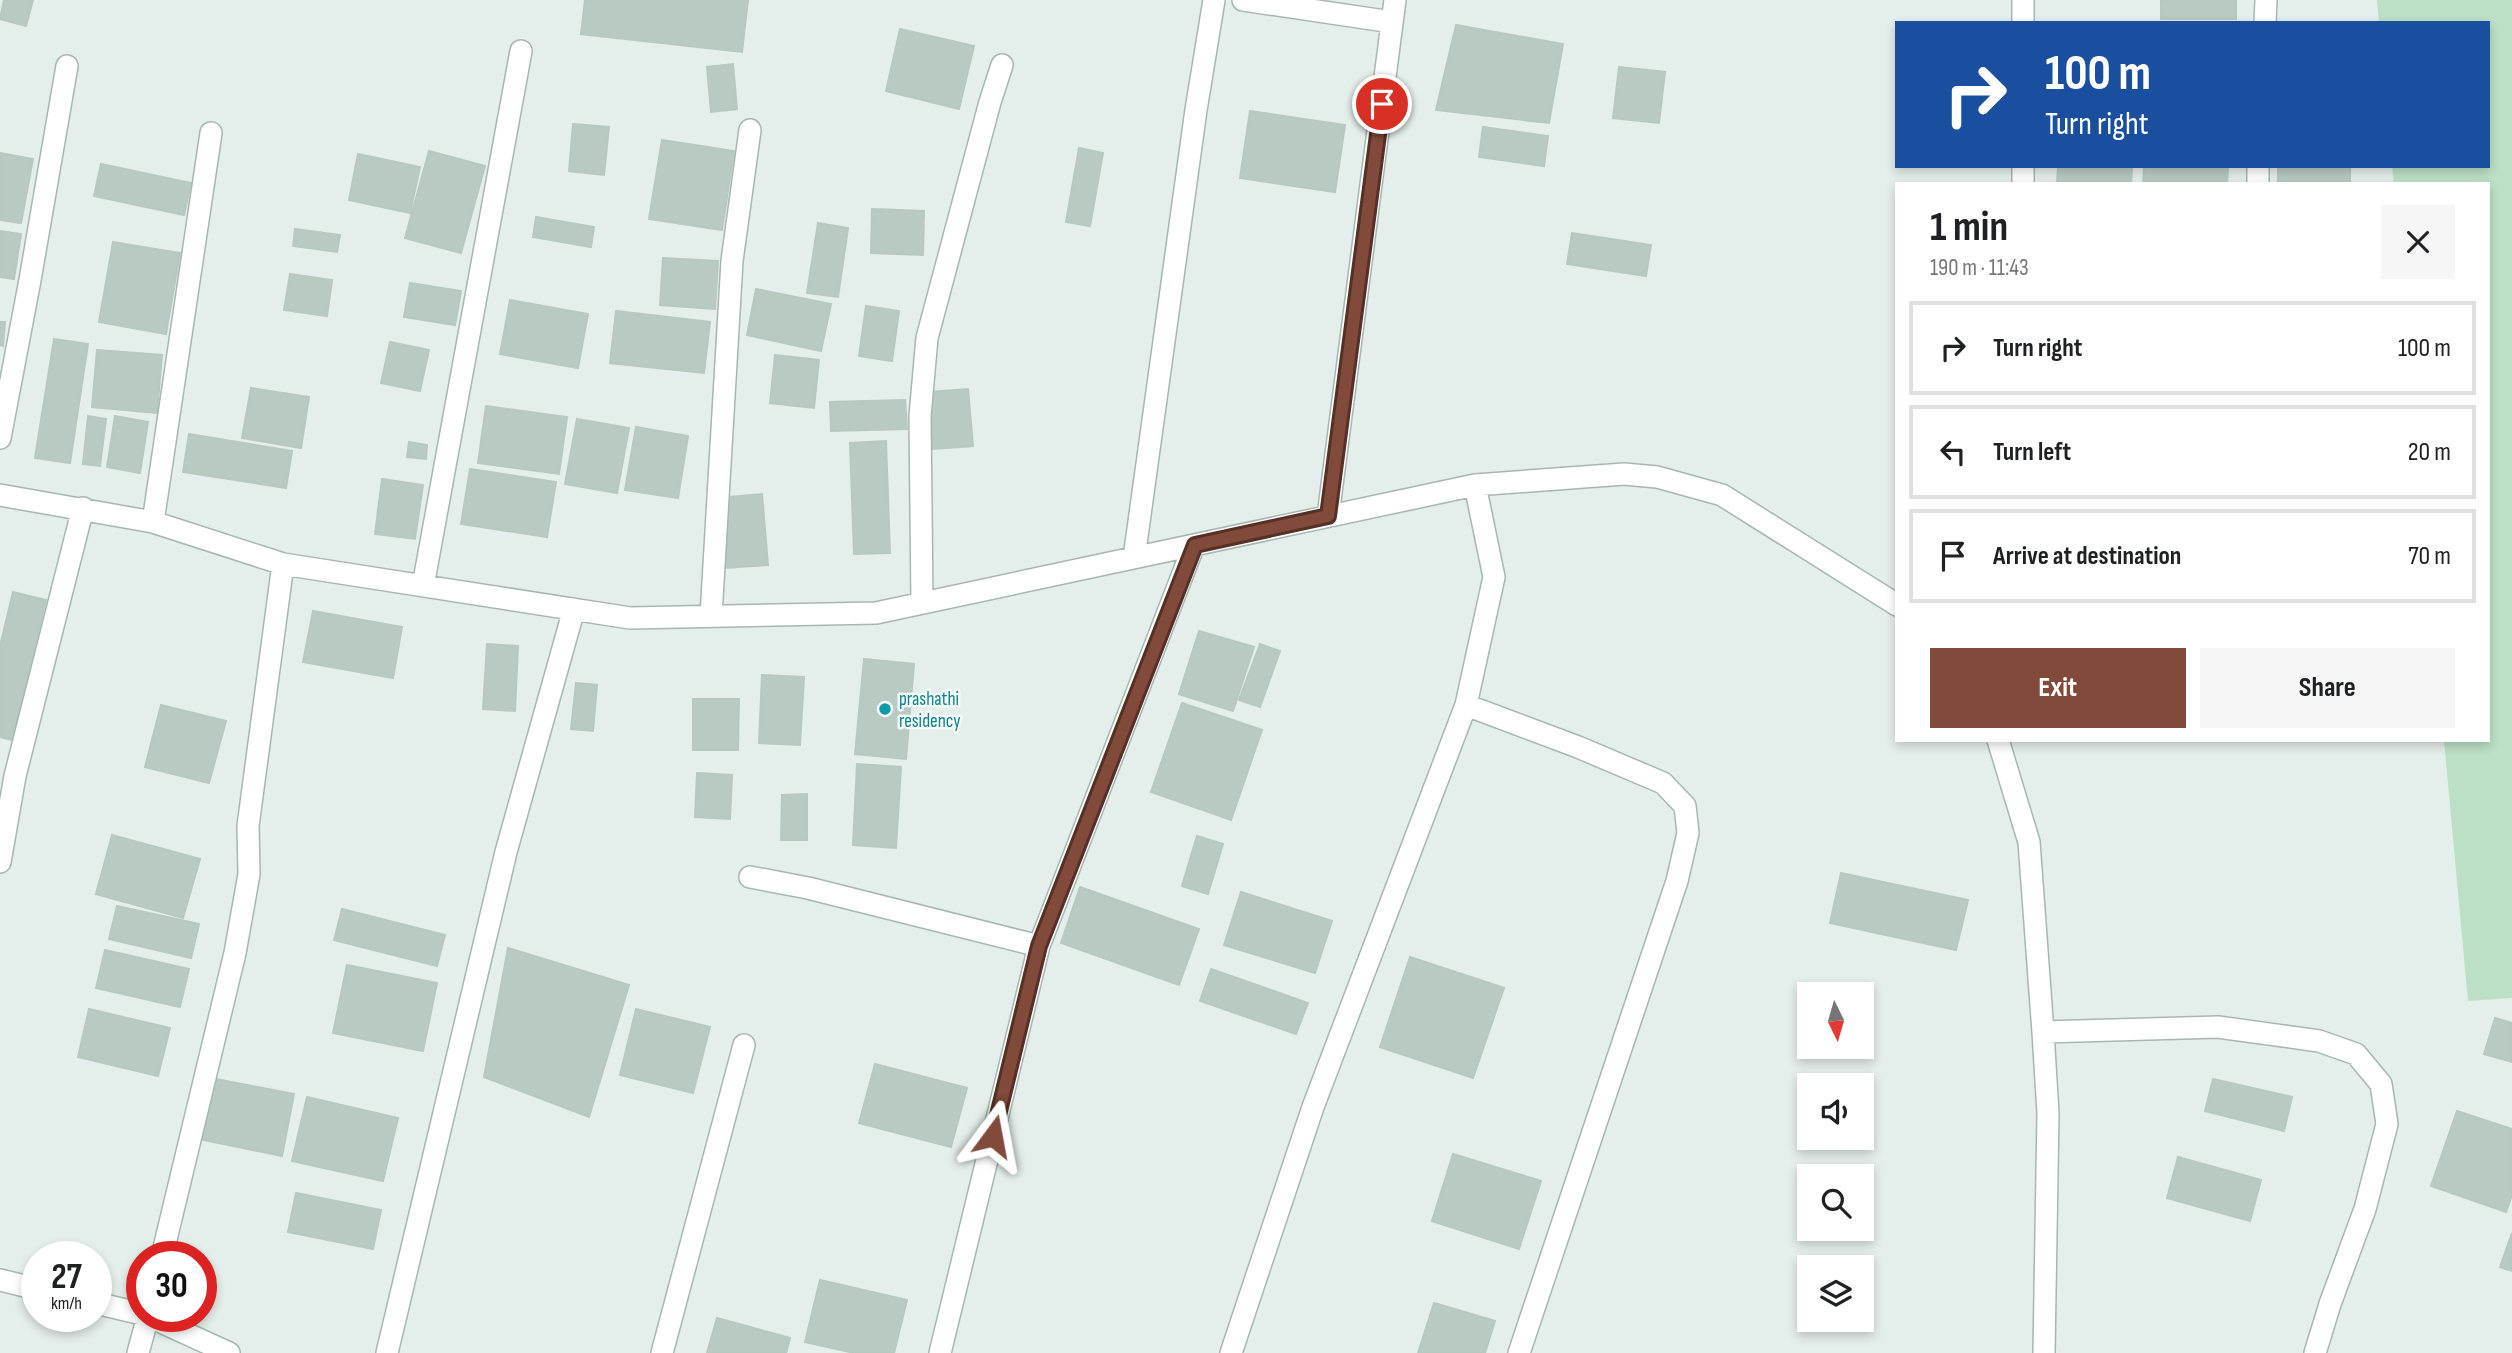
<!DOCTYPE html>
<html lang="en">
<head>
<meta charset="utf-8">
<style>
  body { margin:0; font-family:"Sofia Sans Condensed",sans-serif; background:#f6f6f6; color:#202124; height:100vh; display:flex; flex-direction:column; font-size:26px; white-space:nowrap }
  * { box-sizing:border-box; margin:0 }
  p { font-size:23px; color:#757577 }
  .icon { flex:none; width:38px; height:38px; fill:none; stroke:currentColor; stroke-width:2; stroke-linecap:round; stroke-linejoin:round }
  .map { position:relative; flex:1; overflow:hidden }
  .panel { position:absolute; left:1895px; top:182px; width:595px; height:560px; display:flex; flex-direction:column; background:#fff; border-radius:0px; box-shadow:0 4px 10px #0003 }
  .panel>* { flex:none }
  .top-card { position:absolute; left:1895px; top:21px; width:595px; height:147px; border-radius:0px; box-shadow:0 4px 10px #0003; background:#1a4fa0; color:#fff; overflow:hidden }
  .needle { width:46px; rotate:175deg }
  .tools { position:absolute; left:1797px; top:982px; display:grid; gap:14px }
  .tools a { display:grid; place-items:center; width:77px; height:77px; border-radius:0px; background:#fff; box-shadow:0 4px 10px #0003; font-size:35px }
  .speed { position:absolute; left:21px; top:1241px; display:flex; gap:14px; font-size:35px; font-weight:700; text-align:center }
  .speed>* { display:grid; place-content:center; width:91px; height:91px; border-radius:50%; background:#fff; box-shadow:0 4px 10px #0003; line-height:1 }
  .speed small { font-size:18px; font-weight:400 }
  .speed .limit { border:10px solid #d22; background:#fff; color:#111 }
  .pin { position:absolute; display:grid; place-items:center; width:60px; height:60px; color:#fff; margin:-30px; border:4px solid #fff; border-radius:50%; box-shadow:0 2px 7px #0007 }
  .me { position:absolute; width:77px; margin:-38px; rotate:13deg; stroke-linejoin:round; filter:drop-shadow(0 0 5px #0008) }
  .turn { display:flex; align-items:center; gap:24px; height:147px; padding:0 35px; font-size:32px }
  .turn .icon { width:91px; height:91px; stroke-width:2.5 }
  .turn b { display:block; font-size:49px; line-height:60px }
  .round { display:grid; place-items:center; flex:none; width:74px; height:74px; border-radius:0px; background:#f6f6f6 }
  .head { display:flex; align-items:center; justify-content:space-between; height:119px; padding:0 35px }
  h1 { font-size:42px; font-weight:700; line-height:52px }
  .cta { display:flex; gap:14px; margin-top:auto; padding:14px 35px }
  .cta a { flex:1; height:80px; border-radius:0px; background:#824a3b; color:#fff; font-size:28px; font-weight:700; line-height:80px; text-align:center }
  .cta a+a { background:#f6f6f6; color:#202124 }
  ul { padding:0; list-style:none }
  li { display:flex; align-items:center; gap:21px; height:94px; margin:0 14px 10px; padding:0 21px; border:4px solid #e0e0e0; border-radius:0px }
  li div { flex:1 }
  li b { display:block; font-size:26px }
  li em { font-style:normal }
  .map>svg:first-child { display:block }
</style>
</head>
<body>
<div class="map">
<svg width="2512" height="1353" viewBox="0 0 2512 1353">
  <rect width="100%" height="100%" fill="#e4eeea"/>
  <path fill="#bce0c5" d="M 2377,0 L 2512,0 L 2512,998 L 2468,1001 L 2444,740 L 2488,740 L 2488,184 L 2394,184 L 2392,166 L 2488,166 L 2488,23 L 2379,23 Z"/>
  <path fill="#b9cac3" stroke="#b6c9c1" stroke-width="2" d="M 4,0 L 33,0 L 26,26 L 0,19 Z
    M 585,0 L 748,0 L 742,52 L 581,34 Z
    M 2161,0 L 2236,0 L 2236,19 L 2161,19 Z
    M 1456,25 L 1563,44 L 1549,123 L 1436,110 Z
    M 900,29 L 974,46 L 959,109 L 886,91 Z
    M 733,64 L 737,109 L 711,112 L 707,67 Z
    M 1619,67 L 1665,72 L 1659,123 L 1613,118 Z
    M 1250,111 L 1345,125 L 1335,192 L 1240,178 Z
    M 573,124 L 609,127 L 604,175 L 569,171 Z
    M 1483,127 L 1548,136 L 1544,166 L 1479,157 Z
    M 662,140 L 734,151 L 722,230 L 649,219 Z
    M 1079,148 L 1103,153 L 1090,226 L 1066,222 Z
    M 429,151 L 485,166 L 461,253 L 405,238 Z
    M 0,153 L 33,159 L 21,223 L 0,220 Z
    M 358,154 L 420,167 L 410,213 L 349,200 Z
    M 101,164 L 191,183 L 184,215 L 94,196 Z
    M 2058,166 L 2132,166 L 2131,184 L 2057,184 Z
    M 2144,166 L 2228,166 L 2227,184 L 2143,184 Z
    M 2278,166 L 2350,166 L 2350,184 L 2278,184 Z
    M 872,209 L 924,211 L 923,255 L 871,253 Z
    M 536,217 L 594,227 L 591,247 L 533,237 Z
    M 818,223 L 848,228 L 838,297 L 807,293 Z
    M 295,229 L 340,235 L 337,252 L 293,246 Z
    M 0,231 L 21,234 L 14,279 L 0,277 Z
    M 1572,233 L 1651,245 L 1646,276 L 1567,264 Z
    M 113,242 L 180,253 L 166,334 L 99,322 Z
    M 663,258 L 718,261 L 715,309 L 660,305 Z
    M 290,274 L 332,280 L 327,316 L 284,310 Z
    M 410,283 L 461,291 L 455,325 L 404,317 Z
    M 756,289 L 831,304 L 821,351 L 747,335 Z
    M 510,300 L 588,314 L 578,368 L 500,354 Z
    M 866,306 L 899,311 L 892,361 L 859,356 Z
    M 616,311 L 710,322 L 704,373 L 610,363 Z
    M 0,322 L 5,322 L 3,346 L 0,345 Z
    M 54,339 L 88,344 L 70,463 L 35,458 Z
    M 390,342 L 429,350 L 420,391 L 381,383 Z
    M 97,350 L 162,355 L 157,413 L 92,407 Z
    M 775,355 L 819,360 L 814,408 L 770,403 Z
    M 251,388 L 309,397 L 301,448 L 242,438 Z
    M 968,389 L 973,446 L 933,449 L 929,392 Z
    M 905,400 L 907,429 L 831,431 L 830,402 Z
    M 486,406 L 567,417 L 559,474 L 478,463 Z
    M 88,416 L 106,419 L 100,466 L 83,464 Z
    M 115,416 L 148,422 L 140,473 L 107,467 Z
    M 577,419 L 629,428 L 617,493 L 565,484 Z
    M 636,427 L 688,436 L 678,498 L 625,490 Z
    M 189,434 L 292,451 L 286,488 L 183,472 Z
    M 886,441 L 890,553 L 854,554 L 850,443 Z
    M 409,442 L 427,445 L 426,459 L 407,457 Z
    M 470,469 L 556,482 L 547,537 L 461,524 Z
    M 382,479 L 423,485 L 415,539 L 375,534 Z
    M 762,494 L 768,565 L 725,568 L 719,498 Z
    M 13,592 L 46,600 L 12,740 L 0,737 L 0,646 Z
    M 313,611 L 402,627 L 393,678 L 303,662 Z
    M 1199,631 L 1254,647 L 1233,711 L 1179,694 Z
    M 487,644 L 518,646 L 515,711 L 483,709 Z
    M 1260,644 L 1280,651 L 1260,707 L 1239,700 Z
    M 864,659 L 914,664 L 906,759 L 855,754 Z
    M 762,675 L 804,677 L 800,745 L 759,743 Z
    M 576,683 L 597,685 L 593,731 L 571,729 Z
    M 693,699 L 739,699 L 738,750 L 693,750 Z
    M 1182,703 L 1262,730 L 1231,820 L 1151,792 Z
    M 161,705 L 226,721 L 209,783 L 145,767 Z
    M 857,764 L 901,767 L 896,848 L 853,845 Z
    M 697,773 L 732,775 L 730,819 L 695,817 Z
    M 807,794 L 807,840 L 781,840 L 782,795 Z
    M 112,835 L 200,859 L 183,918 L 96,894 Z
    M 1197,836 L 1223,844 L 1208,894 L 1182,886 Z
    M 1841,873 L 1968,900 L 1956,950 L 1830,923 Z
    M 1080,887 L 1199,929 L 1179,985 L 1061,943 Z
    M 1241,892 L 1332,921 L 1315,973 L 1224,945 Z
    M 117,906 L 199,924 L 191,958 L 109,939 Z
    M 342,909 L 445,935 L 437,966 L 334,940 Z
    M 508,948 L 629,985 L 589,1117 L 484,1077 Z
    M 105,950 L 189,969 L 180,1007 L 96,988 Z
    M 1410,957 L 1504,988 L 1473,1078 L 1380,1047 Z
    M 347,965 L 437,983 L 423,1051 L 333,1033 Z
    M 1211,969 L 1308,1003 L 1296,1034 L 1200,1001 Z
    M 89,1009 L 170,1028 L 158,1076 L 78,1057 Z
    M 636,1009 L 710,1027 L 693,1093 L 620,1075 Z
    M 2495,1018 L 2512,1023 L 2512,1062 L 2484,1054 Z
    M 875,1064 L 967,1088 L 951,1147 L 859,1123 Z
    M 211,1078 L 294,1094 L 282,1156 L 199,1139 Z
    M 2213,1079 L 2292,1097 L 2284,1131 L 2205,1111 Z
    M 307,1097 L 398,1118 L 383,1181 L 292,1161 Z
    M 2457,1111 L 2512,1129 L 2512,1195 L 2506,1212 L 2431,1186 Z
    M 1453,1154 L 1541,1181 L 1519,1249 L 1432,1221 Z
    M 2178,1157 L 2261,1180 L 2250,1221 L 2167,1198 Z
    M 296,1193 L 381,1210 L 373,1249 L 288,1232 Z
    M 2512,1233 L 2512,1271 L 2500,1267 Z
    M 820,1280 L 907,1300 L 894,1353 L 854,1353 L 805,1342 Z
    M 1434,1303 L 1495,1321 L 1485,1353 L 1418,1353 Z
    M 717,1318 L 790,1338 L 786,1353 L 707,1353 Z"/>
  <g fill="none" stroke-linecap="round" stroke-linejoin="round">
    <g stroke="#a6b7b1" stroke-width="24">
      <path id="minor" d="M 1243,0 L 1392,22
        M 2023,23 L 2023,0
        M 2265,23 L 2266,0
        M 2023,184 L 2023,166
        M 2258,184 L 2258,166
        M 0,438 L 30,280 L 67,66
        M 0,495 L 153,522 L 283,564 L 630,618 L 876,613 L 1475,485 L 1624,474 L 1657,477 L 1722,495 L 1897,605
        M 1328,516 L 1395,0
        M 153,522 L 211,133
        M 1134,558 L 1196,110 L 1214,0
        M 423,586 L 521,51
        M 922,603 L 920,416 L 927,338 L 990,102 L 1002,65
        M 711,616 L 732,261 L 750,130
        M 1466,705 L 1578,747 L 1663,783 L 1685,806 L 1688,833 L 1677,881 L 1519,1353
        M 1998,740 L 2029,842 L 2043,1032 L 2048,1113 L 2044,1353
        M 0,862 L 15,776 L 83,508
        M 750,877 L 808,888 L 1039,946 L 940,1353
        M 1039,946 L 1194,545
        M 2043,1032 L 2218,1027 L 2319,1041 L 2356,1054 L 2381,1084 L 2387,1124 L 2365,1209 L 2330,1304 L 2315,1353
        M 162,1256 L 235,953 L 249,874 L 248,826 L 283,564
        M 0,1280 L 37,1289
        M 96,1303 L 142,1314
        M 148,1316 L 229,1353
        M 138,1353 L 148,1316
        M 387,1353 L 506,852 L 574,609
        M 662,1353 L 744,1045
        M 1231,1353 L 1313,1107 L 1466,705 L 1494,577 L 1475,485"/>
    </g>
    <use href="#minor" stroke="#fff" stroke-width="21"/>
  </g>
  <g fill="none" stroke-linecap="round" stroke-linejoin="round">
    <g stroke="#543026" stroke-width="18">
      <path id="route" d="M 993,1136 L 1039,946 L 1195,545 L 1328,516 L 1382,104"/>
    </g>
    <use href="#route" stroke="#824a3b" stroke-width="12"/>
  </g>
  <circle fill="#0f9aa8" stroke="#f5faf8" stroke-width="2.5" cx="885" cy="709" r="7"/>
  <g text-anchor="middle" stroke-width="5" stroke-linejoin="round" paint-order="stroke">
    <g font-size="19" fill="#0d838f" stroke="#f5faf8" text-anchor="start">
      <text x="899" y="705">prashathi<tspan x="899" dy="22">residency</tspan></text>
    </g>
  </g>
</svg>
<div class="tools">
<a><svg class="needle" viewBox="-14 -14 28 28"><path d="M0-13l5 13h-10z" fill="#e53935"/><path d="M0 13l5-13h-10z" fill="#757577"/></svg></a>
<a><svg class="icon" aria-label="sound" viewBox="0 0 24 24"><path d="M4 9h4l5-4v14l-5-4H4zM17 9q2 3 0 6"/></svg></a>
<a><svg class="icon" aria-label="search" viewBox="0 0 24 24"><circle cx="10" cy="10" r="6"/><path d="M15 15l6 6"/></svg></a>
<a><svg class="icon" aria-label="layers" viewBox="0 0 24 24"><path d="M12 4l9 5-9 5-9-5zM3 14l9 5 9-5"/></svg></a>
</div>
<div class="speed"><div>27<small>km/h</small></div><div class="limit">30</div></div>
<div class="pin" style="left:1382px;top:104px;background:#d93025"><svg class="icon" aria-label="arrive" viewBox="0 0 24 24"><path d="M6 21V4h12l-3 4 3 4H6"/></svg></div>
<svg class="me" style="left:993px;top:1136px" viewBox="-20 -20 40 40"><path d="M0-17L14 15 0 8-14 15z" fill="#824a3b" stroke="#fff" stroke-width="4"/></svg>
<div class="top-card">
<div class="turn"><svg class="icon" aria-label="right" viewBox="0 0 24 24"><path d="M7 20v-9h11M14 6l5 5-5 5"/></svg><div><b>100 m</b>Turn right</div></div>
</div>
<section class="panel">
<div class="head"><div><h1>1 min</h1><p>190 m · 11:43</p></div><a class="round"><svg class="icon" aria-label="close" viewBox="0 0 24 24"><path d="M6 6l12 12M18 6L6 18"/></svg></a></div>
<ul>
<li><svg class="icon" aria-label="right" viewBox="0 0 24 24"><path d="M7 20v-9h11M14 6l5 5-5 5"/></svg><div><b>Turn right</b></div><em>100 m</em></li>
<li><svg class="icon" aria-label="left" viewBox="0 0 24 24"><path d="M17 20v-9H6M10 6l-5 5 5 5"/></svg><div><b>Turn left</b></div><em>20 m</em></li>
<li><svg class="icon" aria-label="arrive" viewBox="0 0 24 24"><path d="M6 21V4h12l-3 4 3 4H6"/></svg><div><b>Arrive at destination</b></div><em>70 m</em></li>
</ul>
<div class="cta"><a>Exit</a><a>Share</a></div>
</section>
</div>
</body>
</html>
